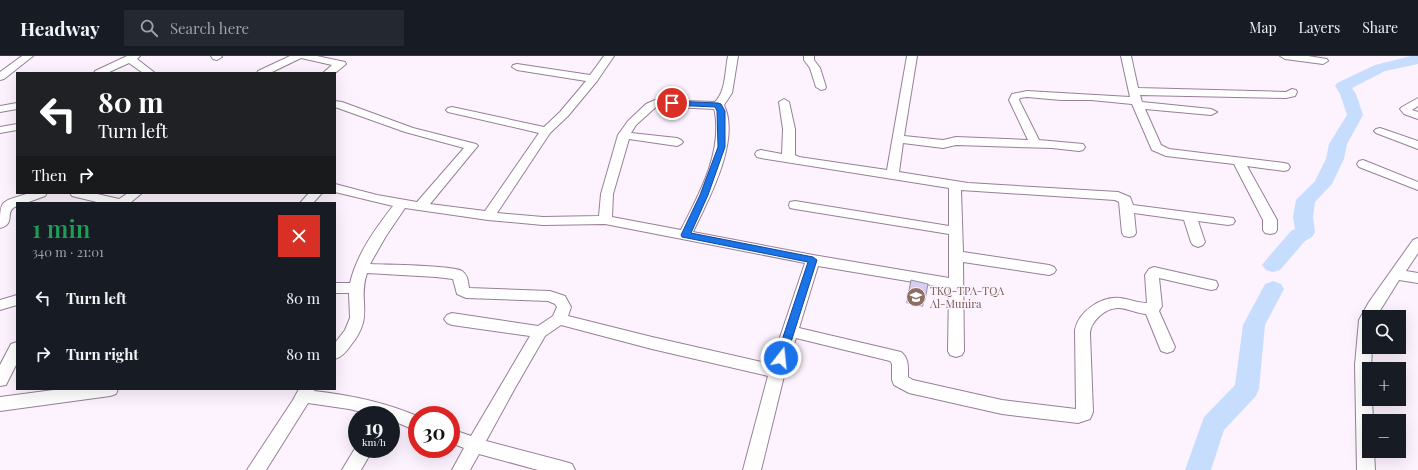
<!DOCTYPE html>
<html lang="en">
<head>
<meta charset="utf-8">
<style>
  body { margin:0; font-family:"Playfair Display",serif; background:#242831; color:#f1f3f6; height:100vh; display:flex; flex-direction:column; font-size:15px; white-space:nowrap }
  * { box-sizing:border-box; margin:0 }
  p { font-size:13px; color:#9ea1a6 }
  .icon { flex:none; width:22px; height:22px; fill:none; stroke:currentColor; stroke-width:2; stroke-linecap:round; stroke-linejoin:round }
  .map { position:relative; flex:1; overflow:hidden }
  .details { position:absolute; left:16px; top:146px; width:320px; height:188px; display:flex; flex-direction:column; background:#171b24; border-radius:0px; box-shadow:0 4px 16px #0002 }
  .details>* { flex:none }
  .banner { position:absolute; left:16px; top:16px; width:320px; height:122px; border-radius:0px; box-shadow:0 4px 16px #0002; background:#202124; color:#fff; overflow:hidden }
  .controls { position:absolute; left:1362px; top:254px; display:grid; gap:8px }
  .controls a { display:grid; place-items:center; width:44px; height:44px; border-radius:0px; background:#171b24; box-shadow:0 4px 16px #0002; font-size:20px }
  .speed { position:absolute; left:348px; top:350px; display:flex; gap:8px; font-size:20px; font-weight:700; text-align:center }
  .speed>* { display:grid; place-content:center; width:52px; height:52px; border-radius:50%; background:#171b24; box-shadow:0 4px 16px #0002; line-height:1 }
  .speed small { font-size:10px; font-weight:400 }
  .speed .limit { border:6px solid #d22; background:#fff; color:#111 }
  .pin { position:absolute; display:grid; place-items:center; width:34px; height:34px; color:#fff; margin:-17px; border:2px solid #fff; border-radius:50%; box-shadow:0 1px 4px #0007 }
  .me { position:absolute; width:44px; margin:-22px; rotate:16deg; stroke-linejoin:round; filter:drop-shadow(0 0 3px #0008) }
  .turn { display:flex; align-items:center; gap:14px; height:84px; padding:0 16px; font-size:18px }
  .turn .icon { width:52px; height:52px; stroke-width:2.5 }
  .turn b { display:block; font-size:28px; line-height:34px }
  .then { display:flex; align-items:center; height:38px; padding:0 16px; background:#0003; gap:8px; font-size:15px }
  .round { display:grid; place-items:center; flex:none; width:42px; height:42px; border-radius:0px; background:#242831 }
  .summary { display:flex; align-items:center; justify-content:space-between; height:68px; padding:0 16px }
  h1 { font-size:24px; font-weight:600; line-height:30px; color:#1e9e55 }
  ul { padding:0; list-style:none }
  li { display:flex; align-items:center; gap:12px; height:56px; padding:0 16px }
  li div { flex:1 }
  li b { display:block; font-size:15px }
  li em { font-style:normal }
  header { display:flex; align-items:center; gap:24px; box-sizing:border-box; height:56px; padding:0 20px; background:#171b24; border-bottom:1px solid #363941 }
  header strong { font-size:19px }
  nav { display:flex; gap:22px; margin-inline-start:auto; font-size:14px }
  .search { width:280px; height:36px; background:#242831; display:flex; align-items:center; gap:10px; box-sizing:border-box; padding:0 14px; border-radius:0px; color:#9ea1a6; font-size:15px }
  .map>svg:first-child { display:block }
</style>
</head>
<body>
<header>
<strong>Headway</strong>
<div class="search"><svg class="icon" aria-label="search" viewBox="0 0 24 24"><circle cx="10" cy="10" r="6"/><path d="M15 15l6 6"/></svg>Search here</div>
<nav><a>Map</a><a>Layers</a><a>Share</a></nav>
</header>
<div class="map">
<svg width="1418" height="414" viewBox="0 0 1418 414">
  <rect width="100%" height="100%" fill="#fdf3fe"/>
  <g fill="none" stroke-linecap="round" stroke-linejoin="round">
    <path fill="#c7ddfd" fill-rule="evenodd" d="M 1411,0 L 1418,0 L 1418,8 L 1385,15 L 1352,32 L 1356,38 L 1363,59 L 1347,88 L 1344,103 L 1332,128 L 1315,146 L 1313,161 L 1315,176 L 1312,181 L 1305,185 L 1280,214 L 1273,216 L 1266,214 L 1262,209 L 1266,204 L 1291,175 L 1295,173 L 1293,161 L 1296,144 L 1315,125 L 1326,103 L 1329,88 L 1347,59 L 1340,38 L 1335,30 L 1337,27 L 1375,9 Z
      M 1273,225 L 1281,228 L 1284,233 L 1265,269 L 1259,333 L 1256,340 L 1224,374 L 1211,414 L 1185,414 L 1204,361 L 1235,329 L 1243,269 L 1265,228 Z"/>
    <g stroke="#977f98" stroke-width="2">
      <path id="street" d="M 22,0 L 33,0 L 4,23 L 0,24 L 0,16 Z
        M 127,0 L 140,0 L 137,3 L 155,17 L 143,17 L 129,7 L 107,17 L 94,17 L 95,15 Z
        M 211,0 L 221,0 L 222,1 L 217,4 L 213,3 Z
        M 290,0 L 317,0 L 345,6 L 346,8 L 335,17 L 323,17 L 332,9 L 301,2 L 270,17 L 257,17 L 258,15 Z
        M 604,0 L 614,0 L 597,25 L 568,60 L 550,77 L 497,157 L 543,161 L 599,160 L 601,138 L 618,79 L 628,65 L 646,48 L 655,44 L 715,46 C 726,35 725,15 728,0 L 738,0 L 732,37 L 724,49 C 741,85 708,144 693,176 L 813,199 L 949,222 L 949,178 L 795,153 L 790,152 L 789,149 L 790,146 L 795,145 L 949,170 L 949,132 L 761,102 L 757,101 L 755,98 L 757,95 L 761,94 L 782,98 L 783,73 L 779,46 L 784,43 L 789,46 L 795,73 L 795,99 L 799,101 L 887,114 L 907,0 L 917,0 L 904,80 L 943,84 L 956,81 L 1028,84 L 1009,44 L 1012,38 L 1027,35 L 1130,41 L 1121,0 L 1131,0 L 1138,32 L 1286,36 L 1292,33 L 1296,34 L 1297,36 L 1295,40 L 1286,42 L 1140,39 L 1142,46 L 1211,53 L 1217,56 L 1211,59 L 1145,53 L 1161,89 L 1169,93 L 1284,107 L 1288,108 L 1290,111 L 1288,114 L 1284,115 L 1247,110 L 1277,164 L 1277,174 L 1275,177 L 1270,178 L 1265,177 L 1263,174 L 1263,164 L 1234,108 L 1166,100 L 1152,94 L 1132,48 L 1091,44 L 1061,44 L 1027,41 L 1020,42 L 1019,44 L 1039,84 L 1083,88 L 1085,91 L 1083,94 L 1079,95 L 1052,92 L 956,89 L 943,92 L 903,87 L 899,116 L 968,127 L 1118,136 L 1130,141 L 1133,149 L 1233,162 L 1235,165 L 1233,168 L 1228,169 L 1198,165 L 1205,186 L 1203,189 L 1198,191 L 1193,189 L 1191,186 L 1184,164 L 1134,157 L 1136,177 L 1134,180 L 1129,181 L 1124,180 L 1122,177 L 1119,146 L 1115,144 L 961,134 L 963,196 L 1049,209 L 1054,211 L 1056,214 L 1054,217 L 1049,219 L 963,206 L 964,295 L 962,299 L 956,301 L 950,299 L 948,295 L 949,232 L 818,210 L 799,272 L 901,296 C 909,302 908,311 908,321 L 913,324 L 1002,344 L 1076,353 L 1075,274 C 1078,256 1101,240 1120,242 C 1129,243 1138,247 1147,247 L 1145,219 L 1149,213 L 1154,211 L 1216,225 L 1218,229 L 1216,233 L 1211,234 L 1159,222 L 1162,250 L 1159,255 L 1175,291 L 1173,295 L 1167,297 L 1161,295 L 1146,258 C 1136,257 1127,252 1118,252 C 1105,252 1090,266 1090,278 L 1093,356 L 1090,363 L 1078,367 L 1002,358 L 909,337 L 894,329 L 892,324 L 892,308 L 890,305 L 796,282 L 785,316 L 761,414 L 743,414 L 768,320 L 652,293 L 561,269 L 545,280 L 515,332 L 486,385 L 566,406 L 572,408 L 575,414 L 538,414 L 479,398 L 470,414 L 452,414 L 464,392 L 451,387 L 451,373 L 471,380 L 530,280 L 452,269 L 447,267 L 444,263 L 447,259 L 452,257 L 538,270 L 553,260 L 557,251 L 555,248 L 548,245 L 466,242 L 457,238 L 453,223 L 436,221 L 367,217 C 357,247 375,259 351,289 C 347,295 342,301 335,303 L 335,287 L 345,274 L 350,262 L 349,237 L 335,237 L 335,227 L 350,227 C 357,198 375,173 393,150 L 335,136 L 335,128 L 377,139 L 417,146 L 464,92 L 405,76 L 335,51 L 335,45 L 342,46 L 413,72 L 476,88 L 478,90 L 476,92 L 430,148 L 485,155 L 539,77 L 448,56 L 446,54 L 448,52 L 452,51 L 544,71 L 560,56 L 586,25 L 517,14 L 512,11 L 513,9 L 517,8 L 590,19 ZM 657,50 L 714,53 L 715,56 C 722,98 699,138 681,174 L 612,161 L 613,138 L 629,83 L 677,90 L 681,88 L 683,86 L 681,84 L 677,82 L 631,77 L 636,69 ZM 405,152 L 488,164 L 543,169 L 605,168 L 805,207 L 771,308 L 652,281 L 568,260 L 571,251 L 565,240 L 550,235 L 469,232 C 468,226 468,219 462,215 C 450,209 388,209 370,208 L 386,180 Z
        M 804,0 L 814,0 L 814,4 L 820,12 L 826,31 L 825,33 L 821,34 L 816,31 L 810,12 L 804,4 Z
        M 1280,0 L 1308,0 L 1327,3 L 1328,5 L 1323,8 L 1285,3 Z
        M 1418,42 L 1418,50 L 1412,54 L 1418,56 L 1418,63 L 1404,58 L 1400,53 L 1402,51 Z
        M 17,47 L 17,53 L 0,56 L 0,50 Z
        M 17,68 L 17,74 L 0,77 L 0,71 Z
        M 1380,72 L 1418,85 L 1418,93 L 1376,77 L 1374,75 L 1376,73 Z
        M 1363,104 L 1418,126 L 1418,134 L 1359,111 L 1357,108 L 1359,105 Z
        M 29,137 L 47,137 L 45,140 L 26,147 L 17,147 L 17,150 C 3,155 17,168 0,172 C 0,141 1,147 29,137 Z
        M 70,137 L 93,137 L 119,143 L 128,137 L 142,137 L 130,147 L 101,147 L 72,140 Z
        M 309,137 L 322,137 L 313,147 L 300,147 Z
        M 1418,182 L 1418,197 L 1406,215 L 1418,217 L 1418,227 L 1399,224 L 1376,261 L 1369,261 L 1369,291 L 1372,291 L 1371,313 L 1369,313 L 1369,343 L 1372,343 L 1373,365 L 1369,365 L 1369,395 L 1374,395 L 1375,414 L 1357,414 L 1355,309 L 1359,264 L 1369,246 L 1413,184 Z
        M 17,239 L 17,249 L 0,254 L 0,244 Z
        M 17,286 L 17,307 L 6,329 L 0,330 L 0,309 L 11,288 Z
        M 61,333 L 118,333 L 116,338 L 110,340 L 0,355 L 0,341 Z
        M 299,333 L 315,333 L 314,335 C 350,339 384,346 417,360 L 417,375 L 391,364 L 391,359 L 374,359 L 349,353 L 308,347 L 266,414 L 247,414 L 293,344 Z
        M 357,389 L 357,393 L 373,393 L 361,414 L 342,414 Z"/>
    </g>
    <use href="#street" fill="#fff" fill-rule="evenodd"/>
  </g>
  <path fill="#b8b1ce" d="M 911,224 L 925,244 L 923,251 L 906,247 Z"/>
  <path fill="#d6ceef" stroke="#9690a7" d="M 911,224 L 928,228 L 925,244 L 908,240 Z"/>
  <path fill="#1a73e8" stroke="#114b97" d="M 672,45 L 718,47 L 721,48 L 725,55 L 725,91 L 708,139 L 691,177 L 813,201 L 817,204 L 785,305 L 778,305 L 776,302 L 808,206 L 682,181 L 681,179 L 700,139 L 718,91 L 717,55 L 715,51 L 670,49 L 670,46 Z"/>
  <defs>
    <g id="school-disc" transform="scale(1)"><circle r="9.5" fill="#8d6e63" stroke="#fdf3fe"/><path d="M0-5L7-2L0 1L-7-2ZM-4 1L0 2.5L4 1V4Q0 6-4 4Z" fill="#fff"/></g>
  </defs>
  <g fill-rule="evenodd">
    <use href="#school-disc" x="916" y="241"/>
  </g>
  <g text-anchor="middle" stroke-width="3" stroke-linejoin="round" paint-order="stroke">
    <g font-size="11" fill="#785e54" stroke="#fdf3fe" text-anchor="start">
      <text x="930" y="239">TKQ-TPA-TQA<tspan x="930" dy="13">Al-Munira</tspan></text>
    </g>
  </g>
</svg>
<div class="controls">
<a><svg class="icon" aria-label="search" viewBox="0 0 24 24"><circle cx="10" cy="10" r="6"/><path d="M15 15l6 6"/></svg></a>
<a>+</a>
<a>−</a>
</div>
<div class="speed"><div>19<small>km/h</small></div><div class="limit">30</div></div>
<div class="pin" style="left:672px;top:47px;background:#d93025"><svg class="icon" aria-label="arrive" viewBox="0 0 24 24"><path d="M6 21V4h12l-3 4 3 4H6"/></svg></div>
<svg class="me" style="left:781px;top:302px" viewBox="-20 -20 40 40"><circle r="17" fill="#1a73e8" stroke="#fff" stroke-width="3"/><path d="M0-11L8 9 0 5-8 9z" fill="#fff"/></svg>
<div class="banner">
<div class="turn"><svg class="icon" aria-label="left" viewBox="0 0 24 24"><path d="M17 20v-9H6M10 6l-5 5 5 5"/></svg><div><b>80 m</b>Turn left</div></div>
<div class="then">Then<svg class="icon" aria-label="right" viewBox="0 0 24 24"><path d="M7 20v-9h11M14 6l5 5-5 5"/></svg></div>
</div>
<section class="details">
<div class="summary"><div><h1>1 min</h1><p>340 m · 21:01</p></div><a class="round" style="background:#d93025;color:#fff"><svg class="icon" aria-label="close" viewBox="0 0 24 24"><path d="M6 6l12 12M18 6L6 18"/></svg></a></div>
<ul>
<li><svg class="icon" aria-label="left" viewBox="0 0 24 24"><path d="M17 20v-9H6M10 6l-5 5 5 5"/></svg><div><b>Turn left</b></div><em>80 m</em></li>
<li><svg class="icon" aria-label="right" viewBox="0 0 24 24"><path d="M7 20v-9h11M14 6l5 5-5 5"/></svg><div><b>Turn right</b></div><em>80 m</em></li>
</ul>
</section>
</div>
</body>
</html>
